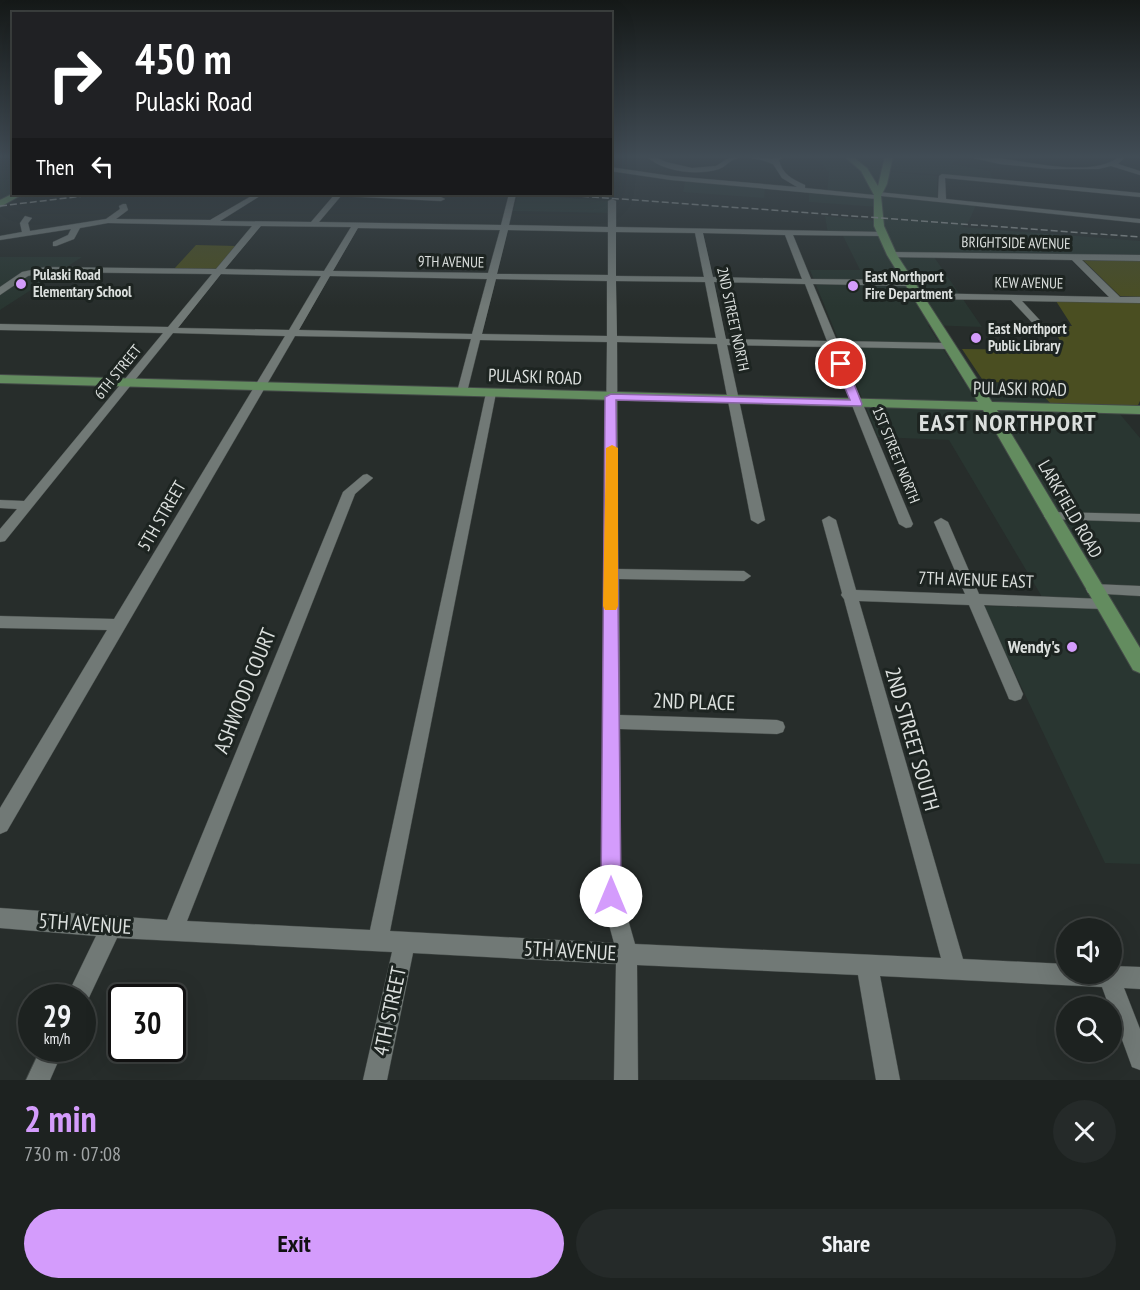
<!DOCTYPE html>
<html lang="en">
<head>
<meta charset="utf-8">
<style>
  body { margin:0; font-family:"PT Sans Narrow",sans-serif; background:#252a29; color:#f1f3f6; height:100vh; display:flex; flex-direction:column; font-size:22px; white-space:nowrap }
  * { box-sizing:border-box; margin:0 }
  p { font-size:20px; color:#a0a4a5 }
  .icon { flex:none; width:33px; height:33px; fill:none; stroke:currentColor; stroke-width:2; stroke-linecap:round; stroke-linejoin:round }
  .map { position:relative; height:1080px; overflow:hidden }
  .sheet { display:flex; flex-direction:column; background:#1d2220; flex:1 }
  .sheet>* { flex:none }
  .top-card { position:absolute; left:12px; top:12px; width:600px; height:183px; border-radius:0px; box-shadow:0 6px 24px #0002,0 0 0 2px #3b3f3e; background:#202124; color:#fff; overflow:hidden }
  .tools { position:absolute; left:1056px; top:918px; display:grid; gap:12px }
  .tools a { display:grid; place-items:center; width:66px; height:66px; border-radius:50%; background:#1d2220; box-shadow:0 6px 24px #0002,0 0 0 2px #3b3f3e; font-size:30px }
  .speed { position:absolute; left:18px; top:984px; display:flex; gap:12px; font-size:30px; font-weight:700; text-align:center }
  .speed>* { display:grid; place-content:center; width:78px; height:78px; border-radius:50%; background:#1d2220; box-shadow:0 6px 24px #0002,0 0 0 2px #3b3f3e; line-height:1 }
  .speed small { font-size:15px; font-weight:400 }
  .speed .limit { border:3px solid #111; border-radius:9px; background:#fff; color:#111 }
  .pin { position:absolute; display:grid; place-items:center; width:51px; height:51px; color:#fff; margin:-26px; border:3px solid #fff; border-radius:50%; box-shadow:0 2px 6px #0007 }
  .me { position:absolute; width:66px; margin:-33px; rotate:0deg; stroke-linejoin:round; filter:drop-shadow(0 0 4px #0008) }
  .turn { display:flex; align-items:center; gap:21px; height:126px; padding:0 24px; font-size:27px }
  .turn .icon { width:78px; height:78px; stroke-width:2.5 }
  .turn b { display:block; font-size:42px; line-height:51px }
  .then { display:flex; align-items:center; height:57px; padding:0 24px; background:#0003; gap:12px; font-size:22px }
  .round { display:grid; place-items:center; flex:none; width:63px; height:63px; border-radius:32px; background:#252a29 }
  .headline { display:flex; align-items:center; justify-content:space-between; height:102px; padding:0 24px }
  h1 { font-size:36px; font-weight:700; line-height:45px; color:#d49cfc }
  .button { display:flex; gap:12px; margin-top:auto; padding:12px 24px }
  .button a { flex:1; height:69px; border-radius:36px; background:#d49cfc; color:#111; font-size:24px; font-weight:700; line-height:69px; text-align:center }
  .button a+a { background:#252a29; color:#f1f3f6 }
  .map>svg:first-child { display:block }
</style>
</head>
<body>
<div class="map">
<svg width="1140" height="1080" viewBox="0 0 1140 1080">
  <rect width="100%" height="100%" fill="#272d2b"/>
  <path fill="#293631" d="M 0,156 L 14,156 L 13,192 L 0,200 Z
    M 813,156 L 885,156 L 882,171 L 937,176 L 937,202 L 976,205 L 969,221 L 962,227 L 1140,241 L 1140,256 L 932,254 L 982,327 L 928,325 L 964,382 L 1032,383 L 1058,412 L 1119,413 L 1140,438 L 1140,864 L 1105,863 L 983,606 L 1048,607 L 949,440 L 878,437 L 810,270 L 860,270 L 842,234 L 828,234 L 825,216 L 879,221 L 878,207 L 809,202 L 809,193 L 827,194 L 829,172 Z
    M 892,156 L 962,156 L 952,164 L 990,171 L 992,179 L 888,171 Z
    M 685,181 L 765,189 L 764,198 L 683,192 Z
    M 518,194 L 610,201 L 610,213 L 513,211 Z
    M 0,257 L 82,257 L 0,310 Z"/>
  <path fill="#4a4e21" d="M 196,245 L 237,246 L 219,269 L 174,269 Z
    M 1083,260 L 1140,261 L 1140,297 L 1120,296 Z
    M 1056,301 L 1140,302 L 1140,401 L 1137,407 L 1050,403 L 1032,383 L 984,382 L 962,349 L 1032,350 L 1033,346 L 1063,346 L 1052,326 L 1072,326 Z"/>
  <g fill="none" stroke-linecap="round" stroke-linejoin="round">
    <g stroke="#444a48" stroke-width="1">
      <path id="minor" d="M 646,156 L 653,156 L 666,162 L 692,168 L 716,166 L 732,156 L 757,156 L 772,159 L 778,156 L 786,156 L 779,160 C 782,174 792,179 805,185 L 805,188 L 874,195 L 878,192 L 938,198 L 939,176 L 942,174 L 1140,193 L 1140,197 L 945,178 L 946,199 L 1140,219 L 1140,223 L 881,196 L 877,199 L 671,180 L 610,171 L 610,167 L 671,176 L 797,187 L 782,178 L 773,164 C 762,160 747,155 735,159 C 729,161 725,167 719,169 C 697,176 663,172 646,156 Z
        M 964,156 C 1003,152 1087,184 1120,156 L 1126,156 L 1118,164 L 1140,171 L 1140,175 L 1111,166 L 1098,169 L 1051,169 L 1000,164 Z
        M 255,194 L 263,194 L 220,221 L 311,222 L 335,194 L 441,197 L 445,199 L 441,201 L 341,196 L 319,222 L 501,225 L 509,194 L 516,194 L 509,225 L 608,227 L 608,201 L 612,199 L 616,201 L 616,227 L 884,232 L 884,236 L 881,236 L 793,235 L 811,279 L 909,280 L 913,283 L 909,286 L 813,284 L 837,341 L 948,343 L 953,346 L 948,349 L 839,347 L 913,524 L 911,527 L 906,528 L 899,524 L 829,347 L 727,345 L 765,520 L 758,524 L 751,520 L 717,344 L 617,342 L 618,569 L 744,571 L 751,576 L 744,581 L 619,579 L 620,715 L 777,720 L 783,722 L 785,727 L 783,732 L 777,734 L 620,729 L 621,895 L 635,944 L 941,958 L 844,599 L 841,595 L 842,593 L 822,520 L 829,516 L 836,520 L 856,590 L 965,594 L 934,522 L 941,518 L 948,522 L 979,594 L 1103,599 L 1108,600 L 1110,604 L 1108,608 L 1103,609 L 984,605 L 1023,694 L 1021,699 L 1015,701 L 1009,699 L 1007,694 L 969,605 L 859,601 L 963,959 L 1066,964 L 1066,974 L 1112,974 L 1112,966 L 1140,967 L 1140,989 L 1124,988 L 1140,1029 L 1140,1070 L 1132,1067 L 1112,1012 L 1112,1006 L 1109,1006 L 1102,987 L 880,976 L 900,1080 L 876,1080 L 858,975 L 637,965 L 638,1080 L 614,1080 L 616,964 L 413,953 L 387,1080 L 363,1080 L 392,952 L 117,938 L 85,1006 L 82,1007 L 82,998 L 66,998 L 96,936 L 0,928 L 0,908 L 167,920 L 343,492 L 363,475 L 367,474 L 373,478 L 355,494 L 187,921 L 370,930 L 486,393 L 491,390 L 496,393 L 390,931 L 614,943 L 601,895 L 607,342 L 480,340 L 467,392 L 462,395 L 457,392 L 471,339 L 295,336 L 7,831 L 0,834 L 0,808 L 107,630 L 0,628 L 0,616 L 114,619 L 285,336 L 173,333 L 5,541 L 0,542 L 0,529 L 17,509 L 0,508 L 0,500 L 24,501 L 163,333 L 0,330 L 0,324 L 168,327 L 212,274 L 45,272 L 28,276 L 0,295 L 0,287 L 22,272 L 45,267 L 216,269 L 252,226 L 108,223 L 80,228 L 74,239 L 56,246 L 53,246 L 53,242 L 68,235 L 71,229 L 0,240 L 0,236 L 22,232 L 20,223 L 25,216 L 32,218 L 28,223 L 30,231 L 106,219 L 120,209 L 119,206 L 123,204 L 126,204 L 128,210 L 116,219 L 210,220 ZM 261,226 L 351,227 L 324,271 L 225,269 ZM 358,228 L 500,230 L 488,273 L 333,271 ZM 508,230 L 608,232 L 608,275 L 497,274 ZM 616,232 L 695,233 L 704,277 L 616,276 ZM 703,233 L 785,235 L 802,279 L 713,277 ZM 221,274 L 321,276 L 289,330 L 178,328 ZM 330,276 L 487,279 L 472,334 L 299,330 ZM 496,279 L 607,281 L 607,336 L 482,334 ZM 616,281 L 705,282 L 716,338 L 617,336 ZM 714,282 L 805,284 L 827,341 L 726,339 Z
        M 892,252 L 1140,255 L 1140,261 L 1082,260 L 1120,297 L 1140,297 L 1140,303 L 1022,301 L 1048,329 L 1043,332 L 1040,331 L 1011,300 L 917,299 L 912,296 L 917,293 L 1109,297 L 1072,260 L 889,257 L 889,253 Z
        M 1051,512 L 1140,514 L 1140,522 L 1046,519 L 1044,516 Z
        M 1093,584 L 1140,586 L 1140,596 L 1088,593 L 1086,589 L 1088,585 Z
        M 41,1048 L 64,1048 L 50,1080 L 26,1080 Z"/>
    </g>
    <g stroke="#444a48" stroke-width="2">
      <path id="major" d="M 844,156 L 852,156 L 867,168 L 878,186 L 885,156 L 893,156 L 887,184 L 881,196 L 884,226 L 897,255 L 992,402 L 1140,406 L 1140,414 L 997,410 L 1140,648 L 1140,673 L 1133,670 L 983,410 L 0,383 L 0,375 L 978,402 L 887,255 L 874,226 L 874,195 L 861,171 Z
        M 14,193 L 23,194 L 0,207 L 0,200 Z"/>
    </g>
    <use href="#minor" fill="#717976" fill-rule="evenodd"/>
    <use href="#major" fill="#638c5f" fill-rule="evenodd"/>
    <path stroke="#939896" stroke-width="1.5" stroke-dasharray="7 3" stroke-linecap="butt" d="M 552,194 L 1140,237
      M 0,206 L 100,194"/>
  </g>
  <linearGradient id="sky" x2="0" y2="1"><stop stop-color="#151918"/><stop offset="0.51" stop-color="#414c55"/><stop offset="1" stop-color="#414c55" stop-opacity="0"/></linearGradient>
  <rect width="1140" height="307" fill="url(#sky)"/>
  <path fill="#d49cfc" stroke="#8a65a4" stroke-width="1.5" d="M 841,361 L 846,364 L 862,404 L 861,406 L 616,400 L 621,896 L 618,903 L 611,905 L 604,903 L 601,896 L 605,397 L 611,394 L 850,400 L 835,364 Z"/>
  <path fill="#f59e0b" d="M 612,445 L 618,448 L 618,606 L 616,610 L 605,610 L 603,606 L 606,448 Z"/>
  <g fill="#d49cfc" stroke="#1d2421" stroke-width="2">
    <circle cx="21" cy="284" r="6"/>
    <circle cx="853" cy="286" r="6"/>
    <circle cx="976" cy="338" r="6"/>
    <circle cx="1072" cy="647" r="6"/>
  </g>
  <g text-anchor="middle" stroke-width="6" stroke-linejoin="round" paint-order="stroke">
    <g font-size="15" fill="#dbdfdd" stroke="#1d2421">
      <text transform="translate(1016 243) rotate(1)" y="5">BRIGHTSIDE AVENUE</text>
      <text transform="translate(451 262) rotate(1)" y="5">9TH AVENUE</text>
      <text transform="translate(1029 283) rotate(1)" y="5">KEW AVENUE</text>
      <text transform="translate(733 319) rotate(78)" y="5">2ND STREET NORTH</text>
      <text transform="translate(118 372) rotate(-51)" y="5">6TH STREET</text>
      <text transform="translate(896 455) rotate(68)" y="5">1ST STREET NORTH</text>
    </g>
    <g font-size="15" font-weight="bold" fill="#dbdfdd" stroke="#1d2421" text-anchor="start">
      <text x="33" y="280">Pulaski Road<tspan x="33" dy="17">Elementary School</tspan></text>
      <text x="865" y="282">East Northport<tspan x="865" dy="17">Fire Department</tspan></text>
      <text x="988" y="334">East Northport<tspan x="988" dy="17">Public Library</tspan></text>
    </g>
    <g font-size="18" fill="#dbdfdd" stroke="#1d2421">
      <text transform="translate(535 377) rotate(2)" y="6">PULASKI ROAD</text>
      <text transform="translate(1020 389) rotate(1)" y="6">PULASKI ROAD</text>
      <text transform="translate(1070 509) rotate(60)" y="6">LARKFIELD ROAD</text>
      <text transform="translate(162 516) rotate(-60)" y="6">5TH STREET</text>
      <text transform="translate(976 580) rotate(2)" y="6">7TH AVENUE EAST</text>
    </g>
    <g font-size="18" font-weight="bold" fill="#dbdfdd" stroke="#1d2421" text-anchor="end">
      <text x="1060" y="653">Wendy's</text>
    </g>
    <g font-size="21" fill="#dbdfdd" stroke="#1d2421">
      <text transform="translate(245 691) rotate(-68)" y="7">ASHWOOD COURT</text>
      <text transform="translate(694 702) rotate(2)" y="7">2ND PLACE</text>
      <text transform="translate(912 739) rotate(74)" y="7">2ND STREET SOUTH</text>
      <text transform="translate(85 924) rotate(4)" y="7">5TH AVENUE</text>
      <text transform="translate(570 951) rotate(3)" y="7">5TH AVENUE</text>
      <text transform="translate(390 1011) rotate(-78)" y="7">4TH STREET</text>
    </g>
    <g font-size="24" font-weight="bold" letter-spacing="1.5" fill="#dbdfdd" stroke="#1d2421">
      <text x="1008" y="431">EAST NORTHPORT</text>
    </g>
  </g>
</svg>
<div class="tools">
<a><svg class="icon" aria-label="sound" viewBox="0 0 24 24"><path d="M4 9h4l5-4v14l-5-4H4zM17 9q2 3 0 6"/></svg></a>
<a><svg class="icon" aria-label="search" viewBox="0 0 24 24"><circle cx="10" cy="10" r="6"/><path d="M15 15l6 6"/></svg></a>
</div>
<div class="speed"><div>29<small>km/h</small></div><div class="limit">30</div></div>
<div class="pin" style="left:841px;top:364px;background:#d93025"><svg class="icon" aria-label="arrive" viewBox="0 0 24 24"><path d="M6 21V4h12l-3 4 3 4H6"/></svg></div>
<svg class="me" style="left:611px;top:896px" viewBox="-20 -20 40 40"><circle r="19" fill="#fff"/><path d="M0-13L10 11 0 6-10 11z" fill="#d49cfc"/></svg>
<div class="top-card">
<div class="turn"><svg class="icon" aria-label="right" viewBox="0 0 24 24"><path d="M7 20v-9h11M14 6l5 5-5 5"/></svg><div><b>450 m</b>Pulaski Road</div></div>
<div class="then">Then<svg class="icon" aria-label="left" viewBox="0 0 24 24"><path d="M17 20v-9H6M10 6l-5 5 5 5"/></svg></div>
</div>
</div>
<section class="sheet">
<div class="headline"><div><h1>2 min</h1><p>730 m · 07:08</p></div><a class="round"><svg class="icon" aria-label="close" viewBox="0 0 24 24"><path d="M6 6l12 12M18 6L6 18"/></svg></a></div>
<div class="button"><a>Exit</a><a>Share</a></div>
</section>
</body>
</html>
